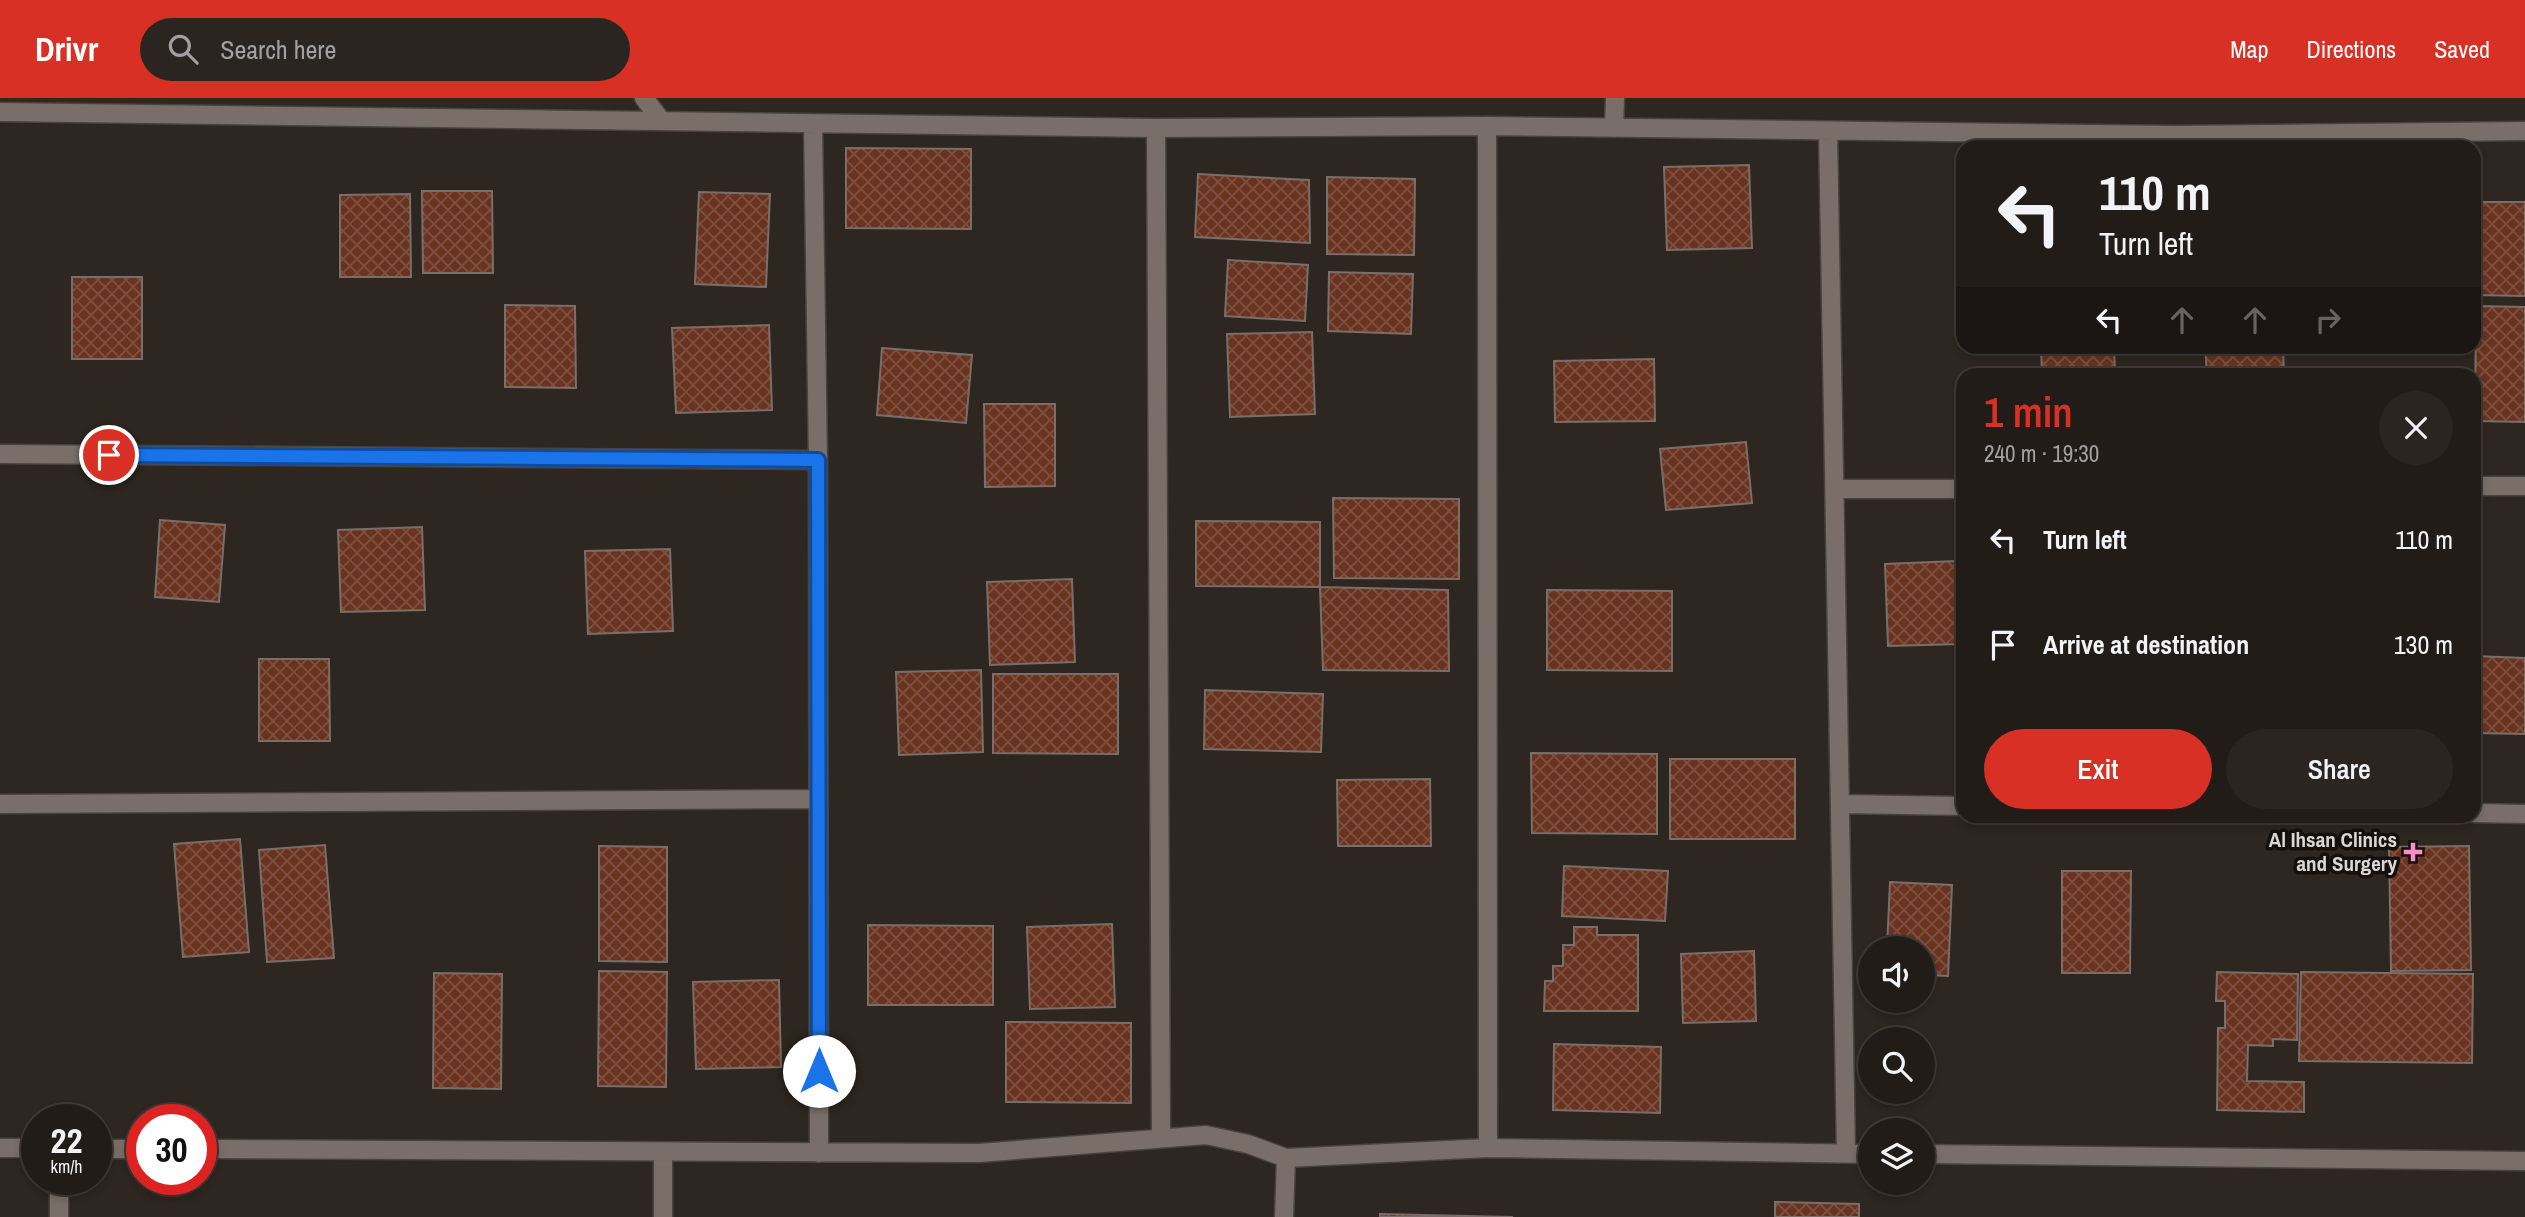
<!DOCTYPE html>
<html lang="en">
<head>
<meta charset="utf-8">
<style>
  body { margin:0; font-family:"Archivo Narrow",sans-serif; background:#2a2521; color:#f1f3f6; height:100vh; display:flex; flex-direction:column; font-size:26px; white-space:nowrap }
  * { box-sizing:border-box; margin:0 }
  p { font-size:23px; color:#a2a1a2 }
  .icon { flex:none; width:38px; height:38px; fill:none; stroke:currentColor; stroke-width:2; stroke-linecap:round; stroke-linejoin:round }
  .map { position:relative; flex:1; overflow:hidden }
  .panel { position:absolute; left:1956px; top:270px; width:525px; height:455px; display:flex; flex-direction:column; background:#221c18; border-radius:21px; box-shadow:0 4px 10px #0003,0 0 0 2px #3f3a37 }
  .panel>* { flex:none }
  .top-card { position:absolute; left:1956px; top:42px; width:525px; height:214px; border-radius:21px; box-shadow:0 4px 10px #0003,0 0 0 2px #3f3a37; background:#221c18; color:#f1f3f6; overflow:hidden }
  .buttons { position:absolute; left:1858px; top:838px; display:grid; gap:14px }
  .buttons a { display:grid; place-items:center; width:77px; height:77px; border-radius:50%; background:#221c18; box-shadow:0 4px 10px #0003,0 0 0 2px #3f3a37; font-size:35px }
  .speed { position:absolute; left:21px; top:1006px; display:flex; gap:14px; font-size:35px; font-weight:700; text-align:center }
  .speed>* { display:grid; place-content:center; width:91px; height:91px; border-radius:50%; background:#221c18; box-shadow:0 4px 10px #0003,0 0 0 2px #3f3a37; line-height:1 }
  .speed small { font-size:18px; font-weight:400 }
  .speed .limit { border:10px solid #d22; background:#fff; color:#111 }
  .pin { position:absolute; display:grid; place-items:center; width:60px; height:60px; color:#fff; margin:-30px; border:4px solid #fff; border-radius:50%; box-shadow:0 2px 7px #0007 }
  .me { position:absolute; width:77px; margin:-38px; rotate:0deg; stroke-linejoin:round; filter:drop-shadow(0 0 5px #0008) }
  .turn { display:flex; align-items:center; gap:24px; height:147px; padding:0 28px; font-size:32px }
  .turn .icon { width:91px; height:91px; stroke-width:2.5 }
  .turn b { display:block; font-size:49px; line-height:60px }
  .lanes { display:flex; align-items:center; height:66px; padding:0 28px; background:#0003; justify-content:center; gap:35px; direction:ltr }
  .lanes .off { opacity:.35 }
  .round { display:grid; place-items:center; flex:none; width:74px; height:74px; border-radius:37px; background:#2a2521 }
  .head { display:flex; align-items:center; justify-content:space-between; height:119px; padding:0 28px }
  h1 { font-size:42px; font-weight:600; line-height:52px; color:#d93025 }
  .cta { display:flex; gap:14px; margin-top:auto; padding:14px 28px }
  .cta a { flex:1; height:80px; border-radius:42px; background:#d93025; color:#fff; font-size:28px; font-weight:600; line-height:80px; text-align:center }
  .cta a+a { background:#2a2521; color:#f1f3f6 }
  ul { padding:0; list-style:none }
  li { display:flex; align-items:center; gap:21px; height:105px; padding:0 28px }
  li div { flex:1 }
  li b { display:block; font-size:26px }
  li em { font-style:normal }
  header { display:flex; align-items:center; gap:42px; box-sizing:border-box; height:98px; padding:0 35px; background:#d93025; color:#fff }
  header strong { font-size:33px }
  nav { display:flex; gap:38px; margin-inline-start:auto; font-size:24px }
  .search { width:490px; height:63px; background:#2a2521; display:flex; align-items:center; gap:18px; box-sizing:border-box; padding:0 24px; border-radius:38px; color:#a2a1a2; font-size:26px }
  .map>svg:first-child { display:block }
</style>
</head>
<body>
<header>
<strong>Drivr</strong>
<div class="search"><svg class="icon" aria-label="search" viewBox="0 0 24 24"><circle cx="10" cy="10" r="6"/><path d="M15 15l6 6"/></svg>Search here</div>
<nav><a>Map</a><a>Directions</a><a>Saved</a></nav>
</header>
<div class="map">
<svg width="2525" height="1119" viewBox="0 0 2525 1119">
  <defs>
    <pattern id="building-cross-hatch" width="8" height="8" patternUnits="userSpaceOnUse" patternTransform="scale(1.75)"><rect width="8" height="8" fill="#693320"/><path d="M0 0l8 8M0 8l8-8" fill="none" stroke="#7e5040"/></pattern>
  </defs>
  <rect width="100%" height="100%" fill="#2e2620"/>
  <path fill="url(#building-cross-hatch)" stroke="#7a6e6a" stroke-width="2" d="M 846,50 L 971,51 L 971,131 L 846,130 Z
    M 1749,67 L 1752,150 L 1667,152 L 1664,69 Z
    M 1198,76 L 1309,82 L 1310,145 L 1195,139 Z
    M 1327,79 L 1415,81 L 1414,157 L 1327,156 Z
    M 422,93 L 492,93 L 493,175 L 423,175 Z
    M 699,94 L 770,96 L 766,189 L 695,186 Z
    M 410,96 L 411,179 L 340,179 L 340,97 Z
    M 1962,99 L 1964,99 L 1964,183 L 1956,182 Z
    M 2474,104 L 2525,104 L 2525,198 L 2474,197 Z
    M 1228,162 L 1308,167 L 1305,223 L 1225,218 Z
    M 1329,174 L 1413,176 L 1411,236 L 1328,233 Z
    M 72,179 L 142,179 L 142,261 L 72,261 Z
    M 505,207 L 575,208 L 576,290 L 505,289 Z
    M 2476,208 L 2525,209 L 2525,324 L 2475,323 Z
    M 769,227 L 772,312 L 676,315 L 672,230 Z
    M 1312,234 L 1315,316 L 1230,319 L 1227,236 Z
    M 2041,248 L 2114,248 L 2115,276 L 2042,276 Z
    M 2205,248 L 2283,248 L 2284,276 L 2207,276 Z
    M 882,250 L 972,257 L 966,325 L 877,317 Z
    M 1654,261 L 1655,323 L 1555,324 L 1554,263 Z
    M 984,306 L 1055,306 L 1055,388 L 985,389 Z
    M 1746,344 L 1752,405 L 1666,412 L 1660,351 Z
    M 1333,400 L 1459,401 L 1459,481 L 1334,480 Z
    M 160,422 L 225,427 L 219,504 L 155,499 Z
    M 1196,423 L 1320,424 L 1320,489 L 1196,488 Z
    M 422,429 L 425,512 L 341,514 L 338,432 Z
    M 670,451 L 673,533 L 588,536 L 585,453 Z
    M 1956,463 L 1960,546 L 1888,548 L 1885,466 Z
    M 1072,481 L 1075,564 L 990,567 L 987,484 Z
    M 1320,489 L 1448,492 L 1449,573 L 1323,572 Z
    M 1547,492 L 1672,493 L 1672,573 L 1547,572 Z
    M 2474,558 L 2525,560 L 2525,636 L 2474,635 Z
    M 259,561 L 329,561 L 330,643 L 259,643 Z
    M 981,572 L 983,654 L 899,657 L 896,574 Z
    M 993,576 L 1118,576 L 1118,656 L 993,655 Z
    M 1205,592 L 1323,596 L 1321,654 L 1204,651 Z
    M 1531,655 L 1657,656 L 1657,736 L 1532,735 Z
    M 1670,661 L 1795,661 L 1795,741 L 1670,741 Z
    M 1430,681 L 1431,748 L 1338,748 L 1337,682 Z
    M 240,741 L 249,854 L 183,859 L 174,746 Z
    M 325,747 L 334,860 L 267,864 L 259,752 Z
    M 599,748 L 667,749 L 667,864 L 599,863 Z
    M 2469,748 L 2471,872 L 2391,873 L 2389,749 Z
    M 1564,768 L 1668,773 L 1665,823 L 1562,818 Z
    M 2062,773 L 2131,773 L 2130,875 L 2062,875 Z
    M 1890,784 L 1952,787 L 1948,878 L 1923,877 L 1923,850 L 1887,850 Z
    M 1112,826 L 1115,909 L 1030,911 L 1027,829 Z
    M 868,827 L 993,828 L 993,907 L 868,907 Z
    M 1574,829 L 1597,829 L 1597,837 L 1638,837 L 1638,913 L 1544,913 L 1545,883 L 1553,883 L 1553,868 L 1563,868 L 1563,847 L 1574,847 Z
    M 1754,853 L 1756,923 L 1683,925 L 1681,856 Z
    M 599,873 L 667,874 L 666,989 L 598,988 Z
    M 2217,874 L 2298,876 L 2297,942 L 2273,941 L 2273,948 L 2248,947 L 2247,983 L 2304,984 L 2304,1014 L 2217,1012 L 2218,930 L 2225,930 L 2225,903 L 2216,903 Z
    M 2301,874 L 2473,876 L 2472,965 L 2299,963 Z
    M 434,875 L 502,876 L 501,991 L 433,990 Z
    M 779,882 L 781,969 L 696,971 L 693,884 Z
    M 1006,924 L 1131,925 L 1131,1005 L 1006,1004 Z
    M 1554,946 L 1661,949 L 1660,1015 L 1553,1012 Z
    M 1775,1104 L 1859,1106 L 1859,1119 L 1775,1119 Z
    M 1380,1116 L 1513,1119 L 1380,1119 Z"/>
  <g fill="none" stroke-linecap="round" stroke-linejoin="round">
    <g stroke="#49433e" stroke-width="21">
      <path id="street" d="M 644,0 L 661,22
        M 0,14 L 1156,30 L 1487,28 L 2175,37 L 2525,33
        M 813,26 L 818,362 L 819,1055
        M 1487,28 L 1488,1050
        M 1156,30 L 1161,1039
        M 1614,30 L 1615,0
        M 1828,33 L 1846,1055
        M 0,356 L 818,362
        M 2474,388 L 2525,388
        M 1835,391 L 1964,391
        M 0,706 L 818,701
        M 1841,706 L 1964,708
        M 2474,715 L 2525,716
        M 0,1050 L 37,1050
        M 96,1051 L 142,1051
        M 201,1051 L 979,1055 L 1206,1037 L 1248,1046 L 1286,1060 L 1488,1050 L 1871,1056
        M 663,1055 L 663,1119
        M 1923,1056 L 2525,1063
        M 59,1082 L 59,1119
        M 1284,1119 L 1286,1060"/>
    </g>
    <use href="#street" stroke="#796f68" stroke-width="18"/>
  </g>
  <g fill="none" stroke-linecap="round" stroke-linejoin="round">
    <g stroke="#114b97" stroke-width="18">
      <path id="route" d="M 109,357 L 818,362 L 819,973"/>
    </g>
    <use href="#route" stroke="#1a73e8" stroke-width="12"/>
  </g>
  <path fill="#f98fc8" stroke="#14100d" stroke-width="2.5" d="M2409.5 743.5h7v7h7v7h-7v7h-7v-7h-7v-7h7z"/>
  <g text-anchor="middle" stroke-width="7" stroke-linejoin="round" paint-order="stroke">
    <g font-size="21" font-weight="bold" fill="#dcd7d3" stroke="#14100d" text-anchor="end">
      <text x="2397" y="749">Al Ihsan Clinics<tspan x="2397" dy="24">and Surgery</tspan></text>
    </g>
  </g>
</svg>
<div class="buttons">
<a><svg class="icon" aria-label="sound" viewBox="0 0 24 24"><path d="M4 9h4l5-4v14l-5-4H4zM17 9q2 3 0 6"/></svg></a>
<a><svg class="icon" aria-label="search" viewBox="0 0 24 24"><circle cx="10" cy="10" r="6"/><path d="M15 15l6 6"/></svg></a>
<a><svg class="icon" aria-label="layers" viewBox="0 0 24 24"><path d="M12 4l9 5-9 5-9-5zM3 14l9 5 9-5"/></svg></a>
</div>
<div class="speed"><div>22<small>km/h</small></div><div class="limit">30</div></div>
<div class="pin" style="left:109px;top:357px;background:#d93025"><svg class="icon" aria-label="arrive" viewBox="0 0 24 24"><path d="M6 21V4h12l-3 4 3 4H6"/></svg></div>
<svg class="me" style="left:819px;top:973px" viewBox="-20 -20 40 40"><circle r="19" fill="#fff"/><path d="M0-13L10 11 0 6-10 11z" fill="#1a73e8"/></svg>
<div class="top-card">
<div class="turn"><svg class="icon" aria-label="left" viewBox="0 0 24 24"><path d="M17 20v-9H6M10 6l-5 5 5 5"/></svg><div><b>110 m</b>Turn left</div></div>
<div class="lanes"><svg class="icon" aria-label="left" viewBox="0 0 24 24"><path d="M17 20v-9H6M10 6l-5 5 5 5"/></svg><svg class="icon off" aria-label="ahead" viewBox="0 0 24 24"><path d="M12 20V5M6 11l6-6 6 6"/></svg><svg class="icon off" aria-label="ahead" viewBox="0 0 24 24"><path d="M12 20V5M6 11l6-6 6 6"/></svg><svg class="icon off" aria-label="right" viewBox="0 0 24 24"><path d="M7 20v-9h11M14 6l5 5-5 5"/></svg></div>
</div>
<section class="panel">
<div class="head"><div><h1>1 min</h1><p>240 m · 19:30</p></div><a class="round"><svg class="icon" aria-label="close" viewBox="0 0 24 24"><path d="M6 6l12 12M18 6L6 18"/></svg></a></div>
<ul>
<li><svg class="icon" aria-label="left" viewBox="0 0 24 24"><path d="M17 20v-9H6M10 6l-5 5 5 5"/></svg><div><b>Turn left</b></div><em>110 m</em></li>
<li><svg class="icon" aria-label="arrive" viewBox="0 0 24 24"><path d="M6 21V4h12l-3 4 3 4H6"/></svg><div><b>Arrive at destination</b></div><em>130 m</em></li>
</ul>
<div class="cta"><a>Exit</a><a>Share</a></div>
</section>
</div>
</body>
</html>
